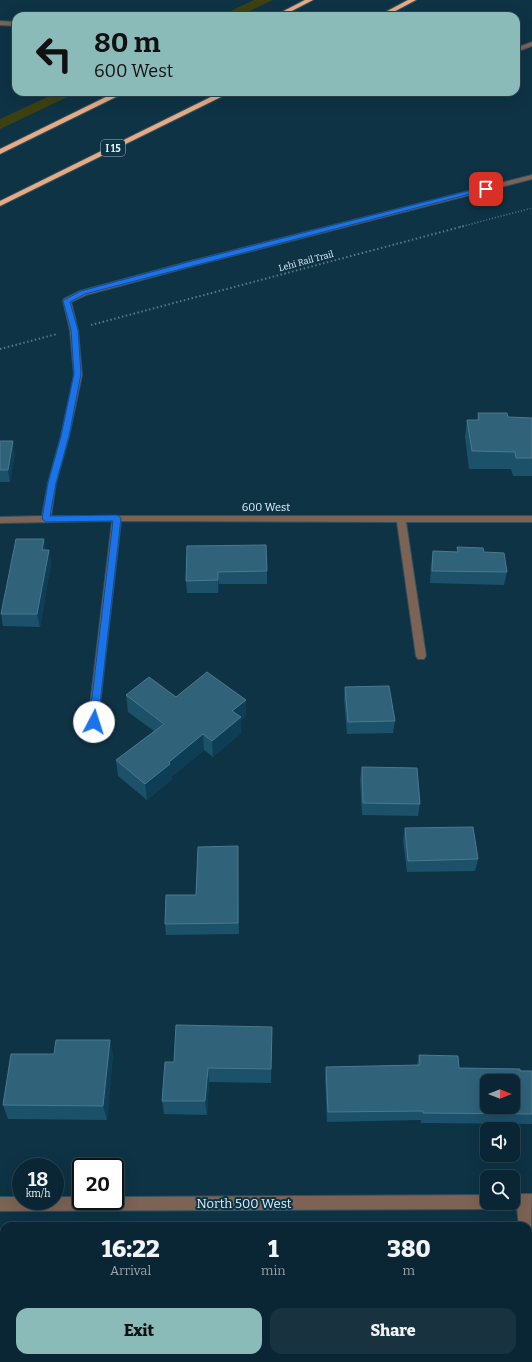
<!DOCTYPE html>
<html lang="en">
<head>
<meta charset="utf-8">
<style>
  body { margin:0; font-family:Bitter,serif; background:#183240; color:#f1f3f6; height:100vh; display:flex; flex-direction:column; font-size:15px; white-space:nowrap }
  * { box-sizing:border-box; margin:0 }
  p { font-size:13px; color:#99a5ac }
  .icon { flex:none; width:22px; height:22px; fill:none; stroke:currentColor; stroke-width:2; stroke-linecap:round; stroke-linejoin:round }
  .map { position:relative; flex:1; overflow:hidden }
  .side { position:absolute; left:0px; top:1222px; width:532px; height:140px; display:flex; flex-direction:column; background:#0a2634; border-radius:12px 12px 0 0; box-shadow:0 4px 16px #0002,0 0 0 1px #2a434f }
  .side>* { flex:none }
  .guide { position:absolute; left:12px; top:12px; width:508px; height:84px; border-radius:12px; box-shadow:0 4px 16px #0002,0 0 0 1px #2a434f; background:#8bbbb9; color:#111; overflow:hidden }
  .needle { width:26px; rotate:90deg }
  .fabs { position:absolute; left:480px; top:1074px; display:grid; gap:8px }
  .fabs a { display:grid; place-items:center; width:40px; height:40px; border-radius:8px; background:#0a2634; box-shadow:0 4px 16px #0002,0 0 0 1px #2a434f; font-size:20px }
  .speed { position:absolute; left:12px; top:1158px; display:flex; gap:8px; font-size:20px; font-weight:700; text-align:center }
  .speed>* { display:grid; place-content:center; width:52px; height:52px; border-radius:50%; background:#0a2634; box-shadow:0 4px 16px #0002,0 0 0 1px #2a434f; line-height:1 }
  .speed small { font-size:10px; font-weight:400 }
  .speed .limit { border:2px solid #111; border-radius:6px; background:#fff; color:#111 }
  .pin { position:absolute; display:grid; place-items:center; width:34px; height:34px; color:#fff; margin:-17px; border-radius:8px; box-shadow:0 2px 6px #0006 }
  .me { position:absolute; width:44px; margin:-22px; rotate:5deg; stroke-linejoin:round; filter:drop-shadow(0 0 3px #0008) }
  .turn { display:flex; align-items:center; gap:14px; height:84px; padding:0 16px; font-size:18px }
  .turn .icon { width:52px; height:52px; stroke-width:2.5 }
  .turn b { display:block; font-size:28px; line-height:34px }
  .eta { display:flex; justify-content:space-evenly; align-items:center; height:68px; text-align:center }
  .eta b { font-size:24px; font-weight:800; line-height:28px }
  .button { display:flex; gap:8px; margin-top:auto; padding:8px 16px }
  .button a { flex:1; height:46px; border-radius:12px; background:#8bbbb9; color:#111; font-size:16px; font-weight:800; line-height:46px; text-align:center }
  .button a+a { background:#183240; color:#f1f3f6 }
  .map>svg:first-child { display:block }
</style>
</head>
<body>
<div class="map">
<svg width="532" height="1362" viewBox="0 0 532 1362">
  <rect width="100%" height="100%" fill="#0e3345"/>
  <path fill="#3d4111" d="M 254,0 L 273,0 L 239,16 L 220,16 Z
    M 58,92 L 78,92 L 0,129 L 0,119 Z"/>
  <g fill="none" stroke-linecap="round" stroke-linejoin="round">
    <g stroke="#2f5162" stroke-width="2">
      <path id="minor" d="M 0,21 L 16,22 L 16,26 L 0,25 Z
        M 532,42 L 532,46 L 516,52 L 516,48 Z
        M 532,175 L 532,179 L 197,265 L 86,295 L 71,302 L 78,330 L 82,375 L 69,436 L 56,483 L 51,516 L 532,516 L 532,522 L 406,522 L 426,656 L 424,659 L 418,659 L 416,656 L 397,522 L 121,521 L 98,722 L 97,725 L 89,725 L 88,722 L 112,521 L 0,523 L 0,517 L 42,516 L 48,483 L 61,436 L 74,375 L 70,330 L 63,301 L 64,299 L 80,291 L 191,261 Z
        M 513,1194 L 532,1194 L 531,1231 L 528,1232 L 528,1226 L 519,1226 L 517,1208 L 508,1206 L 507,1203 L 513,1203 Z
        M 487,1195 L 487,1203 L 493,1203 L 492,1207 L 487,1209 L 0,1211 L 0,1197 L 21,1197 L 21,1201 L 55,1201 L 55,1197 L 81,1197 L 81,1201 L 115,1201 L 115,1197 Z
        M 528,1235 L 532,1237 L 532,1282 L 528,1280 Z"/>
    </g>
    <g stroke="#2f5162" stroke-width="2">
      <path id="highway" d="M 305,0 L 313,0 L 282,16 L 274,16 Z
        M 408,0 L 416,0 L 386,16 L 378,16 Z
        M 116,92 L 126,92 L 0,154 L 0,149 Z
        M 221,92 L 231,92 L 0,206 L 0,201 Z"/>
    </g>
    <path stroke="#5a7989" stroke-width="1.5" stroke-dasharray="1 2" stroke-linecap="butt" d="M 460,227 L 532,208"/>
    <path stroke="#5a7989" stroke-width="2" stroke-dasharray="1.5 2.5" stroke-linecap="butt" d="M 91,325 L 464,226
      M 0,349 L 57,334"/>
    <use href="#minor" fill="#7c6354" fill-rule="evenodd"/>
    <use href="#highway" fill="#e7aa83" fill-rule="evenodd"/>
  </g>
  <path fill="#1c516a" d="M 478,413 L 508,417 L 532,418 L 532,476 L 513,476 L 511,469 L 469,469 L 465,437 L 467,420 L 477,420 Z
    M 0,441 L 15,453 L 10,482 L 0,482 Z
    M 187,546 L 267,571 L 267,584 L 219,584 L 218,593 L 187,593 L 186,581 Z
    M 457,547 L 484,552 L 507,572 L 504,585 L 430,583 L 431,564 L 433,551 L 457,552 Z
    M 46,550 L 49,550 L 51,563 L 40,627 L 3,626 L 1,614 Z
    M 345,687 L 395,721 L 393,733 L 347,734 L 344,699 Z
    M 126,695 L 176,697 L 246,700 L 246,716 L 241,720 L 241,733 L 213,757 L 204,750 L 171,777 L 172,779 L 147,800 L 118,776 L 116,760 L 154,731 L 128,712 Z
    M 362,767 L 420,804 L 418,816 L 362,815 L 360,779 Z
    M 405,828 L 478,859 L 475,871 L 407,872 L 403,840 Z
    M 238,858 L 239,934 L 166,935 L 165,924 L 196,895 Z
    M 272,1027 L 271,1083 L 209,1082 L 207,1115 L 164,1114 L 162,1101 L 174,1062 Z
    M 113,1054 L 107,1120 L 8,1119 L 3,1105 Z
    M 419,1055 L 459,1068 L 532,1071 L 532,1124 L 421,1123 L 421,1120 L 327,1122 L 325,1077 L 326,1067 L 417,1065 Z
    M 0,1288 L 4,1288 L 4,1356 L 0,1356 Z
    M 393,1358 L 449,1358 L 449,1362 L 393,1362 Z"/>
  <path fill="#0d3e55" d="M 13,441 L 15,453 L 10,482 L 8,470 Z
    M 44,539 L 46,551 L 42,550 Z
    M 49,550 L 51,563 L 40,627 L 37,614 Z
    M 218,572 L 219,584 L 218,593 Z
    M 246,700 L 246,716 L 241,720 L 241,733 L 213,757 L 212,741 L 232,711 Z
    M 203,734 L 204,750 L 171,777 L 172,779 L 147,800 L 145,784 L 169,762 Z
    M 110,1040 L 113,1054 L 107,1120 L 103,1106 Z
    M 208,1068 L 209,1082 L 207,1115 L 205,1101 Z"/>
  <path fill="#30627a" stroke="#4b798e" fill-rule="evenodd" d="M 478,413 L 507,413 L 508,417 L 532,418 L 532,458 L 516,458 L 515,452 L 472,451 L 467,420 L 479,420 Z
    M 0,441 L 13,441 L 8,470 L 0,470 Z
    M 16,539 L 44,539 L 42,550 L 49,550 L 37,614 L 1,614 Z
    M 266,545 L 267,571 L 218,572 L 218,580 L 186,581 L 187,546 Z
    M 457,547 L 483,548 L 484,552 L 504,553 L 507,572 L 432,571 L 433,551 L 458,552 Z
    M 207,672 L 246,700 L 232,711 L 241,717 L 212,741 L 203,734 L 169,762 L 170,764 L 145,784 L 116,760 L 164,724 L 126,695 L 149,677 L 176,697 Z
    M 389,686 L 395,721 L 348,722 L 345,687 Z
    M 362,767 L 417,768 L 420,804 L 363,803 Z
    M 473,827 L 478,859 L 408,861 L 405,828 Z
    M 238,846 L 238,923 L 165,924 L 166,895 L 196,895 L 198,847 Z
    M 176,1025 L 272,1027 L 271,1069 L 208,1068 L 205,1101 L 162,1101 L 165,1062 L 174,1062 Z
    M 56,1040 L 110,1040 L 103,1106 L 3,1105 L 11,1054 L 54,1054 Z
    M 419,1055 L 458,1056 L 459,1068 L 520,1069 L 520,1071 L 532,1071 L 532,1114 L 423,1113 L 423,1111 L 328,1112 L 326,1067 L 420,1065 ZM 487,1081 L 513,1081 L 513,1107 L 487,1107 Z
    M 0,1288 L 4,1288 L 4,1349 L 0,1349 Z
    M 231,1358 L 269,1358 L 269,1362 L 231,1362 Z
    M 395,1358 L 449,1358 L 449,1362 L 395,1362 Z"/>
  <path fill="#1a73e8" stroke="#114b97" d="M 484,187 L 489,189 L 85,294 L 70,302 L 78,330 L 81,374 L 69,436 L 56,483 L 50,516 L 117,515 L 121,518 L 98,722 L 97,724 L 90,724 L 89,722 L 113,521 L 46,522 L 42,519 L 48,483 L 61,436 L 74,374 L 71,330 L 63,301 L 64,300 L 81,291 L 192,261 Z"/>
  <g text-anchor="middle" stroke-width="4" stroke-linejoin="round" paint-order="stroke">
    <g font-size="9" fill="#ddf1fd" stroke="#0e3345">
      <text transform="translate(306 261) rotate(-15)" y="3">Lehi Rail Trail</text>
    </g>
    <rect fill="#0e3345" stroke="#9fb8c6" stroke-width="1" x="101" y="140" width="24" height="16" rx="3"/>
    <g font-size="10" font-weight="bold" fill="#ddf1fd">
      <text x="113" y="152">I 15</text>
    </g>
    <g font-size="11" fill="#ddf1fd" stroke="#0e3345">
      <text x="266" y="511">600 West</text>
    </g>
    <g font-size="13" fill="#ddf1fd" stroke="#0e3345">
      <text x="244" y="1208">North 500 West</text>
    </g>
  </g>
</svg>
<div class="fabs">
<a><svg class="needle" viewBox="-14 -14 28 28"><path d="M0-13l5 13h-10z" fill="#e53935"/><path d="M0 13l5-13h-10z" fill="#99a5ac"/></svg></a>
<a><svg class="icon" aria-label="sound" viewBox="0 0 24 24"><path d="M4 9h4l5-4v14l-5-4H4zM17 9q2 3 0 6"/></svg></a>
<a><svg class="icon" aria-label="search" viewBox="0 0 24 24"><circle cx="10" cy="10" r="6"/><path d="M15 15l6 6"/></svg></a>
</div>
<div class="speed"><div>18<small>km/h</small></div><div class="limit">20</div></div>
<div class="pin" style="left:486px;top:189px;background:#d93025"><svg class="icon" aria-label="arrive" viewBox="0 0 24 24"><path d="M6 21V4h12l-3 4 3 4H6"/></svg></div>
<svg class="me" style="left:94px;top:722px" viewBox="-20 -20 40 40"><circle r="19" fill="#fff"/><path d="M0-13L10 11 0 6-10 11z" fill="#1a73e8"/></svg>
<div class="guide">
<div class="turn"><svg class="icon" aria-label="left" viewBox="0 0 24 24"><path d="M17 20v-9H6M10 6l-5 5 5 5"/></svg><div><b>80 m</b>600 West</div></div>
</div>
<section class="side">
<div class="eta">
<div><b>16:22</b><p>Arrival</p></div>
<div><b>1</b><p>min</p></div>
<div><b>380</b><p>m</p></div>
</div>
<div class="button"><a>Exit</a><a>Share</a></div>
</section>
</div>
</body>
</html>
